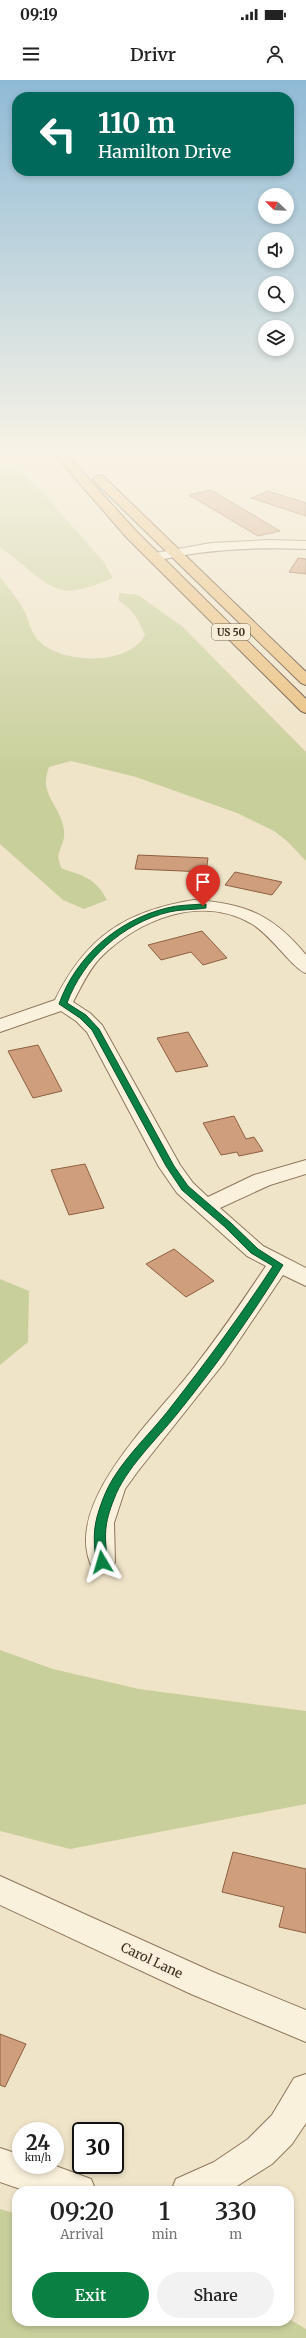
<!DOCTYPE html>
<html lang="en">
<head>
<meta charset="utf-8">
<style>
  body { margin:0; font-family:Merriweather,serif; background:#f2f2f2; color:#222; height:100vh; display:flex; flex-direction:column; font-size:15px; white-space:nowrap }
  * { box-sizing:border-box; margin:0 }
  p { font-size:13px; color:#767676 }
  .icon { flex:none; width:22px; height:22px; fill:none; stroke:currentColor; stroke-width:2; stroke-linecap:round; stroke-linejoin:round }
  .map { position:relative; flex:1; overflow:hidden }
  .drawer { position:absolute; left:12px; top:2106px; width:282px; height:140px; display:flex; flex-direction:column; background:#fff; border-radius:16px; box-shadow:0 2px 6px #0003 }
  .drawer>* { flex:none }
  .top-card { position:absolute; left:12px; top:12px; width:282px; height:84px; border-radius:16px; box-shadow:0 2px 6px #0003; background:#00695c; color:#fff; overflow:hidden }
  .needle { width:26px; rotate:293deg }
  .tools { position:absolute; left:258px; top:108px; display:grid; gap:8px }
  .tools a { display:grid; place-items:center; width:36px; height:36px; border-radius:50%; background:#fff; box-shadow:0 2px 6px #0003; font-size:20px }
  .speed { position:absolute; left:12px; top:2042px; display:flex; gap:8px; font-size:20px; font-weight:700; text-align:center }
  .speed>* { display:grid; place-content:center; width:52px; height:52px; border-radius:50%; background:#fff; box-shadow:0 2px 6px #0003; line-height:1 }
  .speed small { font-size:10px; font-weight:400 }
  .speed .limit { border:2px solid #111; border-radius:6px; background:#fff; color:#111 }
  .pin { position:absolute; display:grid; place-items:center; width:34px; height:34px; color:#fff; margin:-41px -17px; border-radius:50% 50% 50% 0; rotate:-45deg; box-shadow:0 0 4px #0007 }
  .pin .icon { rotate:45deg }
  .me { position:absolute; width:44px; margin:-22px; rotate:353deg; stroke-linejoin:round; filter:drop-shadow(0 0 3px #0008) }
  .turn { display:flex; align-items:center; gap:14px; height:84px; padding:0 20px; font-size:18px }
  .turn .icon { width:52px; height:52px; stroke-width:2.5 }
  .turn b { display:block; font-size:28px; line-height:34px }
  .eta { display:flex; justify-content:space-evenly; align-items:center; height:68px; text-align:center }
  .eta b { font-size:24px; font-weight:600; line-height:28px }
  .cta { display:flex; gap:8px; margin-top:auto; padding:8px 20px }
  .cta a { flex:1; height:46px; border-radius:24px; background:#0b8043; color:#fff; font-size:16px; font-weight:600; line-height:46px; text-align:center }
  .cta a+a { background:#f2f2f2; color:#222 }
  .status { display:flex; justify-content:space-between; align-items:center; height:28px; padding:0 20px; background:#fff; direction:ltr }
  .status svg { height:11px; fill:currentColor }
  header { display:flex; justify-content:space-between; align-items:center; height:52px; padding:0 20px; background:#fff; font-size:18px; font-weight:600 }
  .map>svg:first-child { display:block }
</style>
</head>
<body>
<div class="status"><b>09:19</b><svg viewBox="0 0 49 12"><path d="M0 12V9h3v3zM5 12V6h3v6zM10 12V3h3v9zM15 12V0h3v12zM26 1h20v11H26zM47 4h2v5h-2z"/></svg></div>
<header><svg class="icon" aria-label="menu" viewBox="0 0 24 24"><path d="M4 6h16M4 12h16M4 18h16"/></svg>Drivr<svg class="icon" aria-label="person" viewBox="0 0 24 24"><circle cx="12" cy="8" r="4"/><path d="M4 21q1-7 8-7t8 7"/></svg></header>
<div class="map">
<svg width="306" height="2258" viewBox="0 0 306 2258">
  <rect width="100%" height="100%" fill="#f0e4c8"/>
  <path fill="#c9cf9b" d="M 15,388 L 43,413 L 104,482 L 113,498 C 101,503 74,514 62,510 C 38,503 21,480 0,468 L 0,392 Z
    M 0,497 C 7,507 17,517 22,527 C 29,537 30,554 40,562 C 63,584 129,586 145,555 C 138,540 134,530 119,521 L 119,513 L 138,515 L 183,547 L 306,672 L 306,781 L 288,762 L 274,751 L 237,733 L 136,697 L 71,681 L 49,687 C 38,715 60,723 64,750 C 65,760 62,763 59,773 C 57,777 60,783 61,788 C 83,796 95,797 107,820 L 84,829 L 63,820 L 0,764 Z
    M 0,1199 L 29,1211 L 28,1262 L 0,1285 Z
    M 0,1570 L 53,1589 L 139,1609 L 306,1631 L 306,1724 L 70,1769 L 0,1751 Z
    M 0,2129 L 17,2134 L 17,2241 L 289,2239 L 306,2249 L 306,2258 L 0,2258 Z"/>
  <path fill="#cf9f7d" stroke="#8d5f41" d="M 211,410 L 280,451 L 258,456 L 189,415 Z
    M 268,411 L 306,423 L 306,436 L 251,418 Z
    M 298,478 L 306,479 L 306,494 L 289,492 Z
    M 138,775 L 208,778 L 206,792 L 135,789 Z
    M 235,792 L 282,802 L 272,815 L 225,805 Z
    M 202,851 L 227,878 L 203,885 L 191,872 L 161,880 L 148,865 Z
    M 188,952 L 208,986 L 176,992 L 157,958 Z
    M 38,965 L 62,1011 L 33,1018 L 8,971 Z
    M 234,1036 L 246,1059 L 254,1057 L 263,1071 L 239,1076 L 237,1072 L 221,1075 L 203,1043 Z
    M 85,1084 L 104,1128 L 69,1135 L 51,1090 Z
    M 174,1169 L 214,1201 L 186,1217 L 146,1184 Z
    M 233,1772 L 306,1789 L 306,1853 L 279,1847 L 284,1827 L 222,1812 Z
    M 0,1954 L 26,1964 L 5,2007 L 0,2005 Z"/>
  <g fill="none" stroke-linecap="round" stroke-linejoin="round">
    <g stroke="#8d765c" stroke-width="2">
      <path id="minor" d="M 268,460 L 306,461 L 306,469 C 255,467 205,469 155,481 L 148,477 L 150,474 L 211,463 Z
        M 194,820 C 245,823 273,835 306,875 L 306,893 C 294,890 270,854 252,844 C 201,814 139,839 100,878 C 88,891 81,907 73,922 L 90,933 L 102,945 L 180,1085 L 193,1103 L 208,1117 L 254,1095 L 306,1080 L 306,1094 L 270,1105 L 220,1128 L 263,1166 L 306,1188 L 306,1206 L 283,1195 L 223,1284 L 138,1391 L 125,1409 L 114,1443 L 115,1482 L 111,1489 L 102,1492 L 93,1489 C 59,1426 157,1336 192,1290 C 218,1257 242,1222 266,1186 L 247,1176 L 177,1113 L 159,1087 L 87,952 L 76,941 L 61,931 L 0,952 L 0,939 L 55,920 C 86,857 125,831 194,820 Z
        M 0,1796 L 213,1892 L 306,1930 L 306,1962 L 191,1914 L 0,1825 Z
        M 306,1994 L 306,2043 L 292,2064 L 272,2084 L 229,2111 L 171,2111 L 176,2099 L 214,2082 L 248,2059 L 272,2035 L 294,1998 Z
        M 0,2068 L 21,2075 L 21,2085 L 53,2085 L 91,2099 L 96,2111 L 26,2111 L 0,2102 Z"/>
    </g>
    <g stroke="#5b4430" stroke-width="2">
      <path id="trunk" d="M 55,375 L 67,375 L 137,452 L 306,619 L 306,633 L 301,631 L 127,458 Z
        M 99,395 L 103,396 L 306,592 L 306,605 L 301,603 L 95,402 L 93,399 Z"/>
    </g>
    <use href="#minor" fill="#faf1dc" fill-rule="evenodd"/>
    <use href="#trunk" fill="#eabe7c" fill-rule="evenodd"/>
  </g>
  <linearGradient id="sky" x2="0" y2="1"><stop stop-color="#8fbad6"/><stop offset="0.54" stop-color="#f8f3e6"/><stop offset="1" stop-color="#f8f3e6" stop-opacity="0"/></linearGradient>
  <rect width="306" height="691" fill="url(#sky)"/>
  <path fill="#0b8043" stroke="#07532c" d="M 203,824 L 206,824 L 206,828 C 194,830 181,829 169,832 C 123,843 83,879 67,923 L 86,935 L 99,949 L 174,1086 L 188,1106 L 231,1143 L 258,1169 L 283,1185 C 251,1237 215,1287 177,1334 C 157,1359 125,1389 114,1419 C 104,1444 104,1456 108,1482 L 102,1486 L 96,1482 C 93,1455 93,1445 103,1419 C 116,1384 149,1356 171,1327 C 207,1281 241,1235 273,1186 L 251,1173 L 225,1147 L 182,1110 L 166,1086 L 92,950 L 80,938 L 59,924 C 76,876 118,840 167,828 C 178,825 191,825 203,824 Z"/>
  <g text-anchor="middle" stroke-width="3.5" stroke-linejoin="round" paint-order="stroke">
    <rect fill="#f7eed8" stroke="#756857" stroke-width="1" x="212" y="544" width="38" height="16" rx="3"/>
    <g font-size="10" font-weight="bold" fill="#3d2e20">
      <text x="231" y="556">US 50</text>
    </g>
    <g font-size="13" fill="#3d2e20" stroke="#f7eed8">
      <text transform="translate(152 1880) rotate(25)" y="5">Carol Lane</text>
    </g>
  </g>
</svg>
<div class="tools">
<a><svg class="needle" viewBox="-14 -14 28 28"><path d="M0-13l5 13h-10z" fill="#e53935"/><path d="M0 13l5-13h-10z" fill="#767676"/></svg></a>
<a><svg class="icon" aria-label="sound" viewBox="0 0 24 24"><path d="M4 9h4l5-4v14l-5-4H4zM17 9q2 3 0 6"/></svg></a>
<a><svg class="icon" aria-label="search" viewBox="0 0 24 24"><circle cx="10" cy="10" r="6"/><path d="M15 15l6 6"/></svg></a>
<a><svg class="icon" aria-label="layers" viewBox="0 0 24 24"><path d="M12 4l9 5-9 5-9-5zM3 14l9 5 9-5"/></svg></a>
</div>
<div class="speed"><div>24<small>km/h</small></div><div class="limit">30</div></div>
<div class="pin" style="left:203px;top:826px;background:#d93025"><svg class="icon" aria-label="arrive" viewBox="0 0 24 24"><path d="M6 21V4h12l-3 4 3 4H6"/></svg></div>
<svg class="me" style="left:102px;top:1482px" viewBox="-20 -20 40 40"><path d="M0-17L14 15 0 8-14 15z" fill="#0b8043" stroke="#fff" stroke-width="4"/></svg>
<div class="top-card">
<div class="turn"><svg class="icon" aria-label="left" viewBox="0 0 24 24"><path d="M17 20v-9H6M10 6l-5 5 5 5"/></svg><div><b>110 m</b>Hamilton Drive</div></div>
</div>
<section class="drawer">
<div class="eta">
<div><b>09:20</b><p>Arrival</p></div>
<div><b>1</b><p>min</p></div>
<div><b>330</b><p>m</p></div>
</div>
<div class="cta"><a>Exit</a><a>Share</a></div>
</section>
</div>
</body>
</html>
